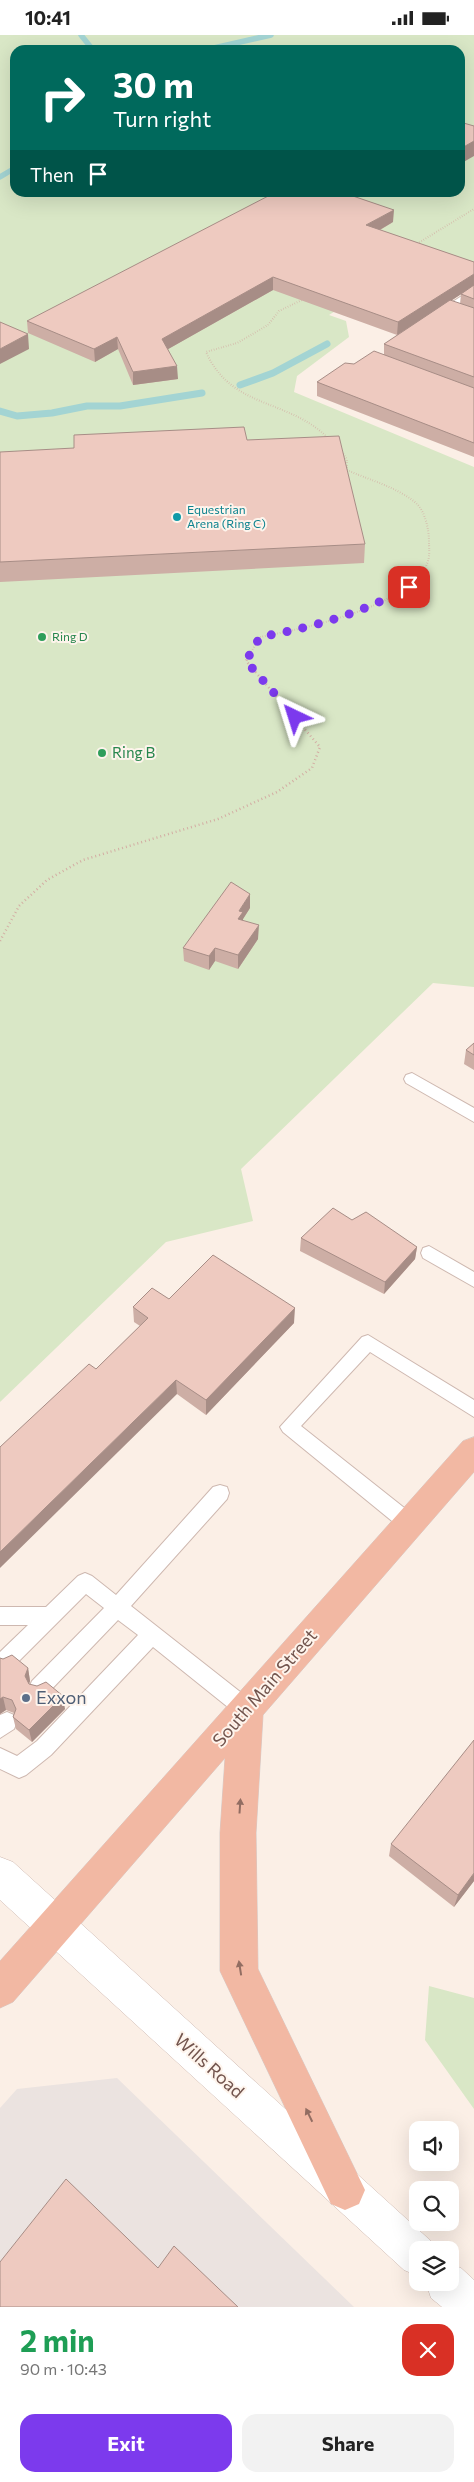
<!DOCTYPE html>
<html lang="en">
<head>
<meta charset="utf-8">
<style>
  body { margin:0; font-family:Commissioner,sans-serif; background:#f2f2f2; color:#222; height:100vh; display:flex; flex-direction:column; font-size:19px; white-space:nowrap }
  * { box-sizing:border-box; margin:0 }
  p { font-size:16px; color:#767676 }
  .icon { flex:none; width:28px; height:28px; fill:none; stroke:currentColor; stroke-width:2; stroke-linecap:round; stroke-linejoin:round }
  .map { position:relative; height:2272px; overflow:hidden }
  .side { display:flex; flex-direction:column; background:#fff; flex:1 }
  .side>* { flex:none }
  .hud { position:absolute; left:10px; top:10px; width:455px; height:152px; border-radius:15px; box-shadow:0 5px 20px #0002; background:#00695c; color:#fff; overflow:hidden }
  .tools { position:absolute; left:409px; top:2086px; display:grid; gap:10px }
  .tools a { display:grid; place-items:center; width:50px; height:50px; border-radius:10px; background:#fff; box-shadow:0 5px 20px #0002; font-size:25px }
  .pin { position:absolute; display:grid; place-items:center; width:42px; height:42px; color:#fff; margin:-21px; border-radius:10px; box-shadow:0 2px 8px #0006 }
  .me { position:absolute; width:55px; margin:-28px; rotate:319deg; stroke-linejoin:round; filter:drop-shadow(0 0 4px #0008) }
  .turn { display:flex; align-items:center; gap:18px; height:105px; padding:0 20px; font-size:22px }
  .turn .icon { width:65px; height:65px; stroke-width:2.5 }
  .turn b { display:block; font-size:35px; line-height:42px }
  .then { display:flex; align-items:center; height:48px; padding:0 20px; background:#0003; gap:10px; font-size:19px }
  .round { display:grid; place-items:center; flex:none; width:52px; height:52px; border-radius:15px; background:#f2f2f2 }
  .headline { display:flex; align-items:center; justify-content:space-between; height:85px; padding:0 20px }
  h1 { font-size:30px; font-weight:700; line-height:38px; color:#1e9e55 }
  .action { display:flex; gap:10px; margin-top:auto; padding:10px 20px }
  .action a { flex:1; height:58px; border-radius:15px; background:#7c3aed; color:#fff; font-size:20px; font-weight:700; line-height:58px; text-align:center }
  .action a+a { background:#f2f2f2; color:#222 }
  .status { display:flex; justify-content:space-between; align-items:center; height:35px; padding:0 25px; background:#fff; direction:ltr }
  .status svg { height:14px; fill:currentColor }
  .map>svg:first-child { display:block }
</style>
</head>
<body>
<div class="status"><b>10:41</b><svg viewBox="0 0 49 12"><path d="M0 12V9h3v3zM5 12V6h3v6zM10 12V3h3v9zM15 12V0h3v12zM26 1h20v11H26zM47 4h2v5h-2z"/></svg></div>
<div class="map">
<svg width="474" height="2272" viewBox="0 0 474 2272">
  <rect width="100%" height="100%" fill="#fbefe6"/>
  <path fill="#ebe3e0" d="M 117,2043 L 354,2272 L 0,2272 L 0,2073 L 17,2054 Z"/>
  <path fill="#d9e7c6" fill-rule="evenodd" d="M 0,0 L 474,0 L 474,234 L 426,219 L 329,280 L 346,286 L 349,302 L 297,341 L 294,357 L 474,432 L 474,952 L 433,948 L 241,1134 L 253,1186 L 166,1207 L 0,1367 ZM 15,15 L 460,15 L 460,158 L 15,158 Z
    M 429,1951 L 474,1963 L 474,2074 L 425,2005 Z"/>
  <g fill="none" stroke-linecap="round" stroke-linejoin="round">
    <path stroke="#a3d4d3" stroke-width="5.5" d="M 81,0 L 93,15
      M 205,15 L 271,0
      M 0,142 L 15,133"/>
    <path stroke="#a3d4d3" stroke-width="7" d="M 240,350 L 273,338 L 327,309
      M 0,376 L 17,381 L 52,378 L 87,371 L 120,371 L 202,358"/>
    <g stroke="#ceb8b0" stroke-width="2">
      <path id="service" d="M 474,253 L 474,260 L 443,281 L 434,279 Z
        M 412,1038 L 474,1073 L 474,1087 L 406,1048 L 404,1044 L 406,1040 Z
        M 429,1211 L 474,1237 L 474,1252 L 423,1223 L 421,1218 L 423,1213 Z
        M 368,1300 L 474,1365 L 474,1382 L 370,1317 L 301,1391 L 417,1483 L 419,1489 L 417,1495 L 410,1497 L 403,1495 L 283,1397 L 280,1392 L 362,1302 Z
        M 220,1450 L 227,1452 L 229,1458 L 227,1464 L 131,1571 L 253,1667 L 256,1674 L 253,1681 L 246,1684 L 239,1681 L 153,1612 L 51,1720 L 26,1740 L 19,1743 L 0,1734 L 0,1713 L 17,1721 L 37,1706 L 138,1600 L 118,1585 L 46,1660 L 39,1662 L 32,1660 L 29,1653 L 32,1646 L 104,1573 L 86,1559 L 12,1633 L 5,1635 L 0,1633 L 0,1617 L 28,1590 L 0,1590 L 0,1572 L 46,1572 L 78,1541 L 85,1538 L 92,1541 L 116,1560 L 213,1452 Z
        M 7,1677 L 14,1680 L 17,1687 L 14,1694 L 0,1703 L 0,1680 Z"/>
    </g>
    <g stroke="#ceb8b0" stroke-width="1">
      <path id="tertiary" d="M 0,1822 L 13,1827 L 432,2207 L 436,2215 L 418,2215 L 418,2241 L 404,2235 L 0,1865 Z
        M 450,2229 L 461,2233 L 474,2245 L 474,2272 L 442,2272 L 431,2263 L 426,2248 L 450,2248 Z"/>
    </g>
    <g stroke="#d5ccca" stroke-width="1">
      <path id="trunk" d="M 474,1402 L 474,1437 L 263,1680 L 256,1798 L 258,1934 L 365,2155 L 359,2169 L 345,2175 L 331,2169 L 220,1936 L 220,1798 L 225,1723 L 13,1967 L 0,1973 L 0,1926 L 463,1406 Z"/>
    </g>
    <path stroke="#d3ada3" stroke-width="2" stroke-dasharray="0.5 2" stroke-linecap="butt" d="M 415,210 L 474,174
      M 304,264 L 279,276 L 268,290 L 237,308 L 206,317 C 232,375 289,363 329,404
      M 250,619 L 260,602 C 302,594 414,571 428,526 C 430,520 429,512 429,507 C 429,494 425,476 416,468 C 397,452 369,445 347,435 L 347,424 L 342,417"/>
    <path stroke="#d3ada3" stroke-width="2.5" stroke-dasharray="1 3" stroke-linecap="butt" d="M 0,906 L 19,871 L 47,845 L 83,825 L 218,784 L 277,757 L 312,733 L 320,712 L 246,626 L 251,618"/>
    <use href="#service" fill="#fff" fill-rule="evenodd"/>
    <use href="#tertiary" fill="#fff" fill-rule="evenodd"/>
    <use href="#trunk" fill="#f2b8a3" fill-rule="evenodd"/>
  </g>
  <path fill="#cdaea5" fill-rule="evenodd" d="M 393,187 L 380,195 L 474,227 L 474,422 L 317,361 L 317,347 L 354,329 L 384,319 L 384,309 L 427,281 L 397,300 L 273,255 L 168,314 L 178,344 L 133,350 L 118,314 L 95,327 L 28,298 L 27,286 ZM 461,259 L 460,269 L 451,266 Z
    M 0,417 L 365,509 L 364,528 L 0,547 Z
    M 250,873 L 243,884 L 243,885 L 258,904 L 238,934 L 215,926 L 209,935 L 184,926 L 183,913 Z
    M 474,1008 L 474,1035 L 464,1029 L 466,1015 Z
    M 352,1185 L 417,1212 L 415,1224 L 384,1259 L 300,1216 L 301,1203 Z
    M 169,1264 L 294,1288 L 206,1380 L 177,1359 L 96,1334 L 140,1291 L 134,1287 L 133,1272 Z
    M 0,1623 L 28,1633 L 30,1646 L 29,1649 L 65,1674 L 32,1707 L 16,1694 L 13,1682 L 14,1678 L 6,1675 L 0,1679 Z
    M 391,1809 L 474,1846 L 454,1872 L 389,1821 Z"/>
  <path fill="#a78d86" d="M 474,106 L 474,121 L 460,129 L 460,114 Z
    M 394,175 L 393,187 L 366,203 L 366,190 Z
    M 474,239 L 474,251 L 397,300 L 398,287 Z
    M 273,242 L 273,255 L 163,317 L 162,304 Z
    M 28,299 L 29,314 L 0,329 L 0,314 Z
    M 117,302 L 118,314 L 95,327 L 94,314 Z
    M 177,331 L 178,344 L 133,350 L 133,337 Z
    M 250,859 L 250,873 L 243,884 L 243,890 L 238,884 L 239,876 Z
    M 259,890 L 258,904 L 238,934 L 238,920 Z
    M 215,913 L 215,926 L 209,935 L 209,921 Z
    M 417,1212 L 415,1224 L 384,1259 L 385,1247 Z
    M 295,1273 L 294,1288 L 206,1380 L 206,1365 Z
    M 176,1345 L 177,1359 L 0,1533 L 0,1517 Z
    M 28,1633 L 30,1646 L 27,1654 L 25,1641 Z
    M 63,1661 L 65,1674 L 32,1707 L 29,1695 Z
    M 3,1662 L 6,1675 L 0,1679 L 0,1664 Z
    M 474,1838 L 474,1846 L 454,1872 L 458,1860 Z"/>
  <path fill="#eecac0" stroke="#a78d86" d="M 460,87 L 474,91 L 474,106 L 460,114 Z
    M 274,158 L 344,158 L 394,175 L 366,190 L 474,227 L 474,239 L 398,287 L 273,242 L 162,304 L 177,331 L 133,337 L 117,302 L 94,314 L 27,286 Z
    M 474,250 L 474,264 L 461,259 Z
    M 450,265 L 474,273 L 474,342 L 384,309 Z
    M 0,287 L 28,299 L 0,314 Z
    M 374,316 L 474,353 L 474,408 L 317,347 L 345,328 L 354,329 Z
    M 244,392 L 247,405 L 339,401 L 365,509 L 0,527 L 0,417 L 74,413 L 74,400 Z
    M 231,847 L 250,859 L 239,876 L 243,877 L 238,884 L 259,890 L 238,920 L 215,913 L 209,921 L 183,913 Z
    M 474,1008 L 474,1020 L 466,1015 Z
    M 333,1173 L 352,1185 L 366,1177 L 417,1212 L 385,1247 L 301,1203 Z
    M 213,1220 L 295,1273 L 206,1365 L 176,1345 L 0,1517 L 0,1412 L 89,1329 L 96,1334 L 148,1283 L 133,1272 L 152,1253 L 169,1264 Z
    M 12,1620 L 28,1633 L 25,1641 L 29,1649 L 37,1651 L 46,1647 L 63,1661 L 29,1695 L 13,1682 L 16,1674 L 12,1665 L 3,1662 L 0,1664 L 0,1623 L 3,1624 Z
    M 474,1705 L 474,1838 L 458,1860 L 391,1809 Z
    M 66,2144 L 158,2233 L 174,2211 L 238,2272 L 0,2272 L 0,2227 Z"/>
  <defs><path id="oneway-solid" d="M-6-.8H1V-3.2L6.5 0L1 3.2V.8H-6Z" transform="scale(1.25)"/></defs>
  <g fill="#926d62">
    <use href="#oneway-solid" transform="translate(240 1771) rotate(-86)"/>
    <use href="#oneway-solid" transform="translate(240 1933) rotate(-99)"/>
    <use href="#oneway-solid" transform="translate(309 2080) rotate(-116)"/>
  </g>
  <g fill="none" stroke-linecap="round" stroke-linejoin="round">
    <path stroke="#7c3aed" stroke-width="9" stroke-dasharray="0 16.2" d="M 295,682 L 246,626 L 260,602 C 314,592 360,579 409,552"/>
  </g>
  <circle fill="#0f9aa8" stroke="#fef4ec" stroke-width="2" cx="177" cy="482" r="5"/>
  <g fill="#2e9e5b" stroke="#fef4ec" stroke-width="2">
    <circle cx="42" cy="602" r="5"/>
    <circle cx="102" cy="718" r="5"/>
  </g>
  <circle fill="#5c6f8a" stroke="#fef4ec" stroke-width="2" cx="26" cy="1663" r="5"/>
  <g text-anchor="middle" stroke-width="4" stroke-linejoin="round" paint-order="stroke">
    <g font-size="12" fill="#0d838f" stroke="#fef4ec" text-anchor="start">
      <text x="187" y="479">Equestrian<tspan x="187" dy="14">Arena (Ring C)</tspan></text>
    </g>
    <g font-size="12" fill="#27864d" stroke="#fef4ec" text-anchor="start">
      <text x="52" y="606">Ring D</text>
    </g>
    <g font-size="15" fill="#27864d" stroke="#fef4ec" text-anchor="start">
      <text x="112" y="723">Ring B</text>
    </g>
    <g font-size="18" fill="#72544d" stroke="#fef4ec">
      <text transform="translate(265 1653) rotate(-49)" y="6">South Main Street</text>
      <text transform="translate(209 2031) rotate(42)" y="6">Wills Road</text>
    </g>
    <g font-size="18" fill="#4e5e75" stroke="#fef4ec" text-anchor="start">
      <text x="36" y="1669">Exxon</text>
    </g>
  </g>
</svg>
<div class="tools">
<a><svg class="icon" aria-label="sound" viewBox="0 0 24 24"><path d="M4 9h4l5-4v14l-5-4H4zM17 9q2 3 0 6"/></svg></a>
<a><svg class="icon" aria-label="search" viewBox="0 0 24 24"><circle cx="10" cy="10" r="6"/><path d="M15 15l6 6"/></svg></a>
<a><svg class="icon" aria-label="layers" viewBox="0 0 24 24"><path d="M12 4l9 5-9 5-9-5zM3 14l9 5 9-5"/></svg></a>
</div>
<div class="pin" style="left:409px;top:552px;background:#d93025"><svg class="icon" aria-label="arrive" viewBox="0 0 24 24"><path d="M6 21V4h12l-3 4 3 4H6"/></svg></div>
<svg class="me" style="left:295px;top:682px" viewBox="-20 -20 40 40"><path d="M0-17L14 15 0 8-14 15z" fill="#7c3aed" stroke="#fff" stroke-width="4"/></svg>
<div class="hud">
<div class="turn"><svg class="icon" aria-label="right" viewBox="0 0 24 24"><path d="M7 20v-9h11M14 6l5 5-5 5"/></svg><div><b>30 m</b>Turn right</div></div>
<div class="then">Then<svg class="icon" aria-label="arrive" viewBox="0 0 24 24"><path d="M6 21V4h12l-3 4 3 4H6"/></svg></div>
</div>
</div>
<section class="side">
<div class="headline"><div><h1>2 min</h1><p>90 m · 10:43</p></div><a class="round" style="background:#d93025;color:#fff"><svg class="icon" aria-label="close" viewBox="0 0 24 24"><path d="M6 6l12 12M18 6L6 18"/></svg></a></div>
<div class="action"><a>Exit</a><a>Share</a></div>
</section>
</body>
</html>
